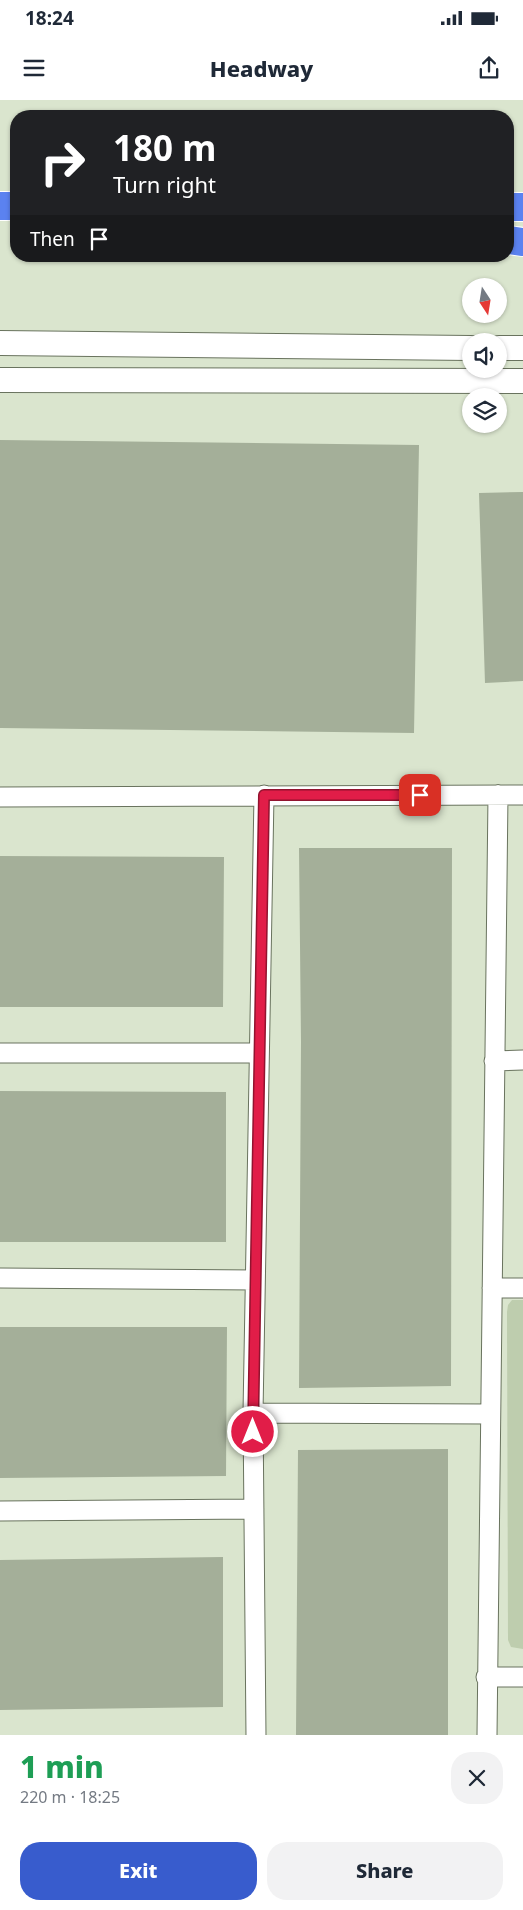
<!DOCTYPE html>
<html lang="en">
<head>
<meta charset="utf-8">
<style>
  body { margin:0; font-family:"Noto Sans",sans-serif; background:#f2f2f3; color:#1f2937; height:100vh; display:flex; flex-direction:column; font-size:19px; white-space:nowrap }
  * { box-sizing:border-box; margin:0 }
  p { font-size:16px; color:#747a83 }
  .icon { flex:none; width:28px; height:28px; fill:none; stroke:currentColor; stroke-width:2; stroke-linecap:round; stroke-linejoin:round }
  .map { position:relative; height:1635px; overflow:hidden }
  .details { display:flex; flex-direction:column; background:#fff; flex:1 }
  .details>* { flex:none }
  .banner { position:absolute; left:10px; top:10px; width:504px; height:152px; border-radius:20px; box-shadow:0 1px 4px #0004; background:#202124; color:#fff; overflow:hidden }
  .needle { width:32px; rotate:168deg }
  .tools { position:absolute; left:462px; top:178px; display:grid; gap:10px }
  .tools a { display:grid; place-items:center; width:45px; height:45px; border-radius:50%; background:#fff; box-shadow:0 1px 4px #0004; font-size:25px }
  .pin { position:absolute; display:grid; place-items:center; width:42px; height:42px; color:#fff; margin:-21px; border-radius:10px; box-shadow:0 2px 8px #0006 }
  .me { position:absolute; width:55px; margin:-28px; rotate:0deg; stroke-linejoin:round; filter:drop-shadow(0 0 4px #0008) }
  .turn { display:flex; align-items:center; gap:18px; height:105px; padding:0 20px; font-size:22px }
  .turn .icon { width:65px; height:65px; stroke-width:2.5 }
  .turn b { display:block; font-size:35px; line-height:42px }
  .then { display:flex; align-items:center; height:48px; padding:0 20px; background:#0003; gap:10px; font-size:19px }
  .round { display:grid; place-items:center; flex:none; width:52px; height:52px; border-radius:20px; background:#f2f2f3 }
  .head { display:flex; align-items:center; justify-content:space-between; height:85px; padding:0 20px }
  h1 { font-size:30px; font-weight:800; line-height:38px; color:#1e9e55 }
  .button { display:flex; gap:10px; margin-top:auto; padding:10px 20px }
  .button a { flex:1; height:58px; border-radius:20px; background:#385ccd; color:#fff; font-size:20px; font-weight:800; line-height:58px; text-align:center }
  .button a+a { background:#f2f2f3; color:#1f2937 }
  .status { display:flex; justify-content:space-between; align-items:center; height:35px; padding:0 25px; background:#fff; direction:ltr }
  .status svg { height:14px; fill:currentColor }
  header { display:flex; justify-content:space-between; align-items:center; height:65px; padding:0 20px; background:#fff; font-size:22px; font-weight:800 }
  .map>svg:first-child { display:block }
</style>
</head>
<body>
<div class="status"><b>18:24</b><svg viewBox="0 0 49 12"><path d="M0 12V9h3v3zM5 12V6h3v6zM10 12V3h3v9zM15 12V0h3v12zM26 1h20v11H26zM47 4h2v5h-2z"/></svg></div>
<header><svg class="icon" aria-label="menu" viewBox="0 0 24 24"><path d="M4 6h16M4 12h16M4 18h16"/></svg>Headway<svg class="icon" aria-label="share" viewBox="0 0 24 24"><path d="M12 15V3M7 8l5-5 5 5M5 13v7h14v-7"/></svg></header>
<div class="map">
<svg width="523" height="1635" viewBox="0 0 523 1635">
  <rect width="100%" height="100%" fill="#dae5ce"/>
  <path fill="#becdae" d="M 512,1200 L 523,1200 L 523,1549 L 511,1547 L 508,1540 L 507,1212 L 508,1205 Z"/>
  <path fill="#a4af99" d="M 0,340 L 419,345 L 414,633 L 0,628 Z
    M 523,392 L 523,581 L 485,583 L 479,393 Z
    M 299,748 L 452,748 L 451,1286 L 299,1288 L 301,942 Z
    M 0,756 L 224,757 L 223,907 L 0,907 Z
    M 0,991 L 226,992 L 226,1142 L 0,1142 Z
    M 0,1227 L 227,1227 L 226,1376 L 0,1378 Z
    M 448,1349 L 448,1635 L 296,1635 L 298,1350 Z
    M 223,1457 L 223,1607 L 0,1610 L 0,1460 Z"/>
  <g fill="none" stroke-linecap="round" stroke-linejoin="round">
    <g stroke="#69735e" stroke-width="21">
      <path id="minor" d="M 0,697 L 523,695
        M 0,953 L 259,953
        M 494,961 L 523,960
        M 0,1178 L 255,1180
        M 492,1188 L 523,1188
        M 253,1313 L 489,1314
        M 0,1411 L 254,1409
        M 486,1577 L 523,1577
        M 256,1635 L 253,1313 L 264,695
        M 487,1635 L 498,695"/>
    </g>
    <g stroke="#69735e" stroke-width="26">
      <path id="tertiary" d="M 0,243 L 471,248
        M 499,248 L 523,248
        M 0,280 L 523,281"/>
    </g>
    <g stroke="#fff" stroke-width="30">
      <path id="motorway" d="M 0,106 L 16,106
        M 508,107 L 523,107
        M 508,140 L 523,142"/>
    </g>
    <use href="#minor" stroke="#fff" stroke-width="19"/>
    <use href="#tertiary" stroke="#fff" stroke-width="24"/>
    <use href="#motorway" stroke="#5b82f0" stroke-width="28"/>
  </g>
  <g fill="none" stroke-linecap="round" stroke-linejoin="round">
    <g stroke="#92132f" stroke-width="12">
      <path id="route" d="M 253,1332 L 264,695 L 420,695"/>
    </g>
    <use href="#route" stroke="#e11d48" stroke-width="9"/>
  </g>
</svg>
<div class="tools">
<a><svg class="needle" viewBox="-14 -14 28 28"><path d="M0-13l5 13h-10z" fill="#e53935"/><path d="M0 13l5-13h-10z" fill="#747a83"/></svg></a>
<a><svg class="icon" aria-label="sound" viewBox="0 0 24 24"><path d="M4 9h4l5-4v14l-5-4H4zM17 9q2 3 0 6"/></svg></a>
<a><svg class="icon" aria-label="layers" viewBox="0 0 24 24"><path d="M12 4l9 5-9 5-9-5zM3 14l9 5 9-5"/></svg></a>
</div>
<div class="pin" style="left:420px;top:695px;background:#d93025"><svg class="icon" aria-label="arrive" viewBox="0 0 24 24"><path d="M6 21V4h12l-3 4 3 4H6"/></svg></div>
<svg class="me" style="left:253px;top:1332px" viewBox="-20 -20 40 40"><circle r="17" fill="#e11d48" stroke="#fff" stroke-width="3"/><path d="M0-11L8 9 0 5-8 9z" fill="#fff"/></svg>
<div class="banner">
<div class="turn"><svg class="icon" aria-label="right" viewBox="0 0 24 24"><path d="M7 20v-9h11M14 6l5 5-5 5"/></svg><div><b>180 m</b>Turn right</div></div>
<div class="then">Then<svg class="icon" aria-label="arrive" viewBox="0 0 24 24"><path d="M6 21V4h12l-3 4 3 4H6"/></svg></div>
</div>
</div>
<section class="details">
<div class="head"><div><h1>1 min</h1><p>220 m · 18:25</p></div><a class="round"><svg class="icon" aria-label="close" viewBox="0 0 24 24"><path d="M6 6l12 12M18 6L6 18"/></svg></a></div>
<div class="button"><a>Exit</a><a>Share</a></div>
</section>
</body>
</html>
